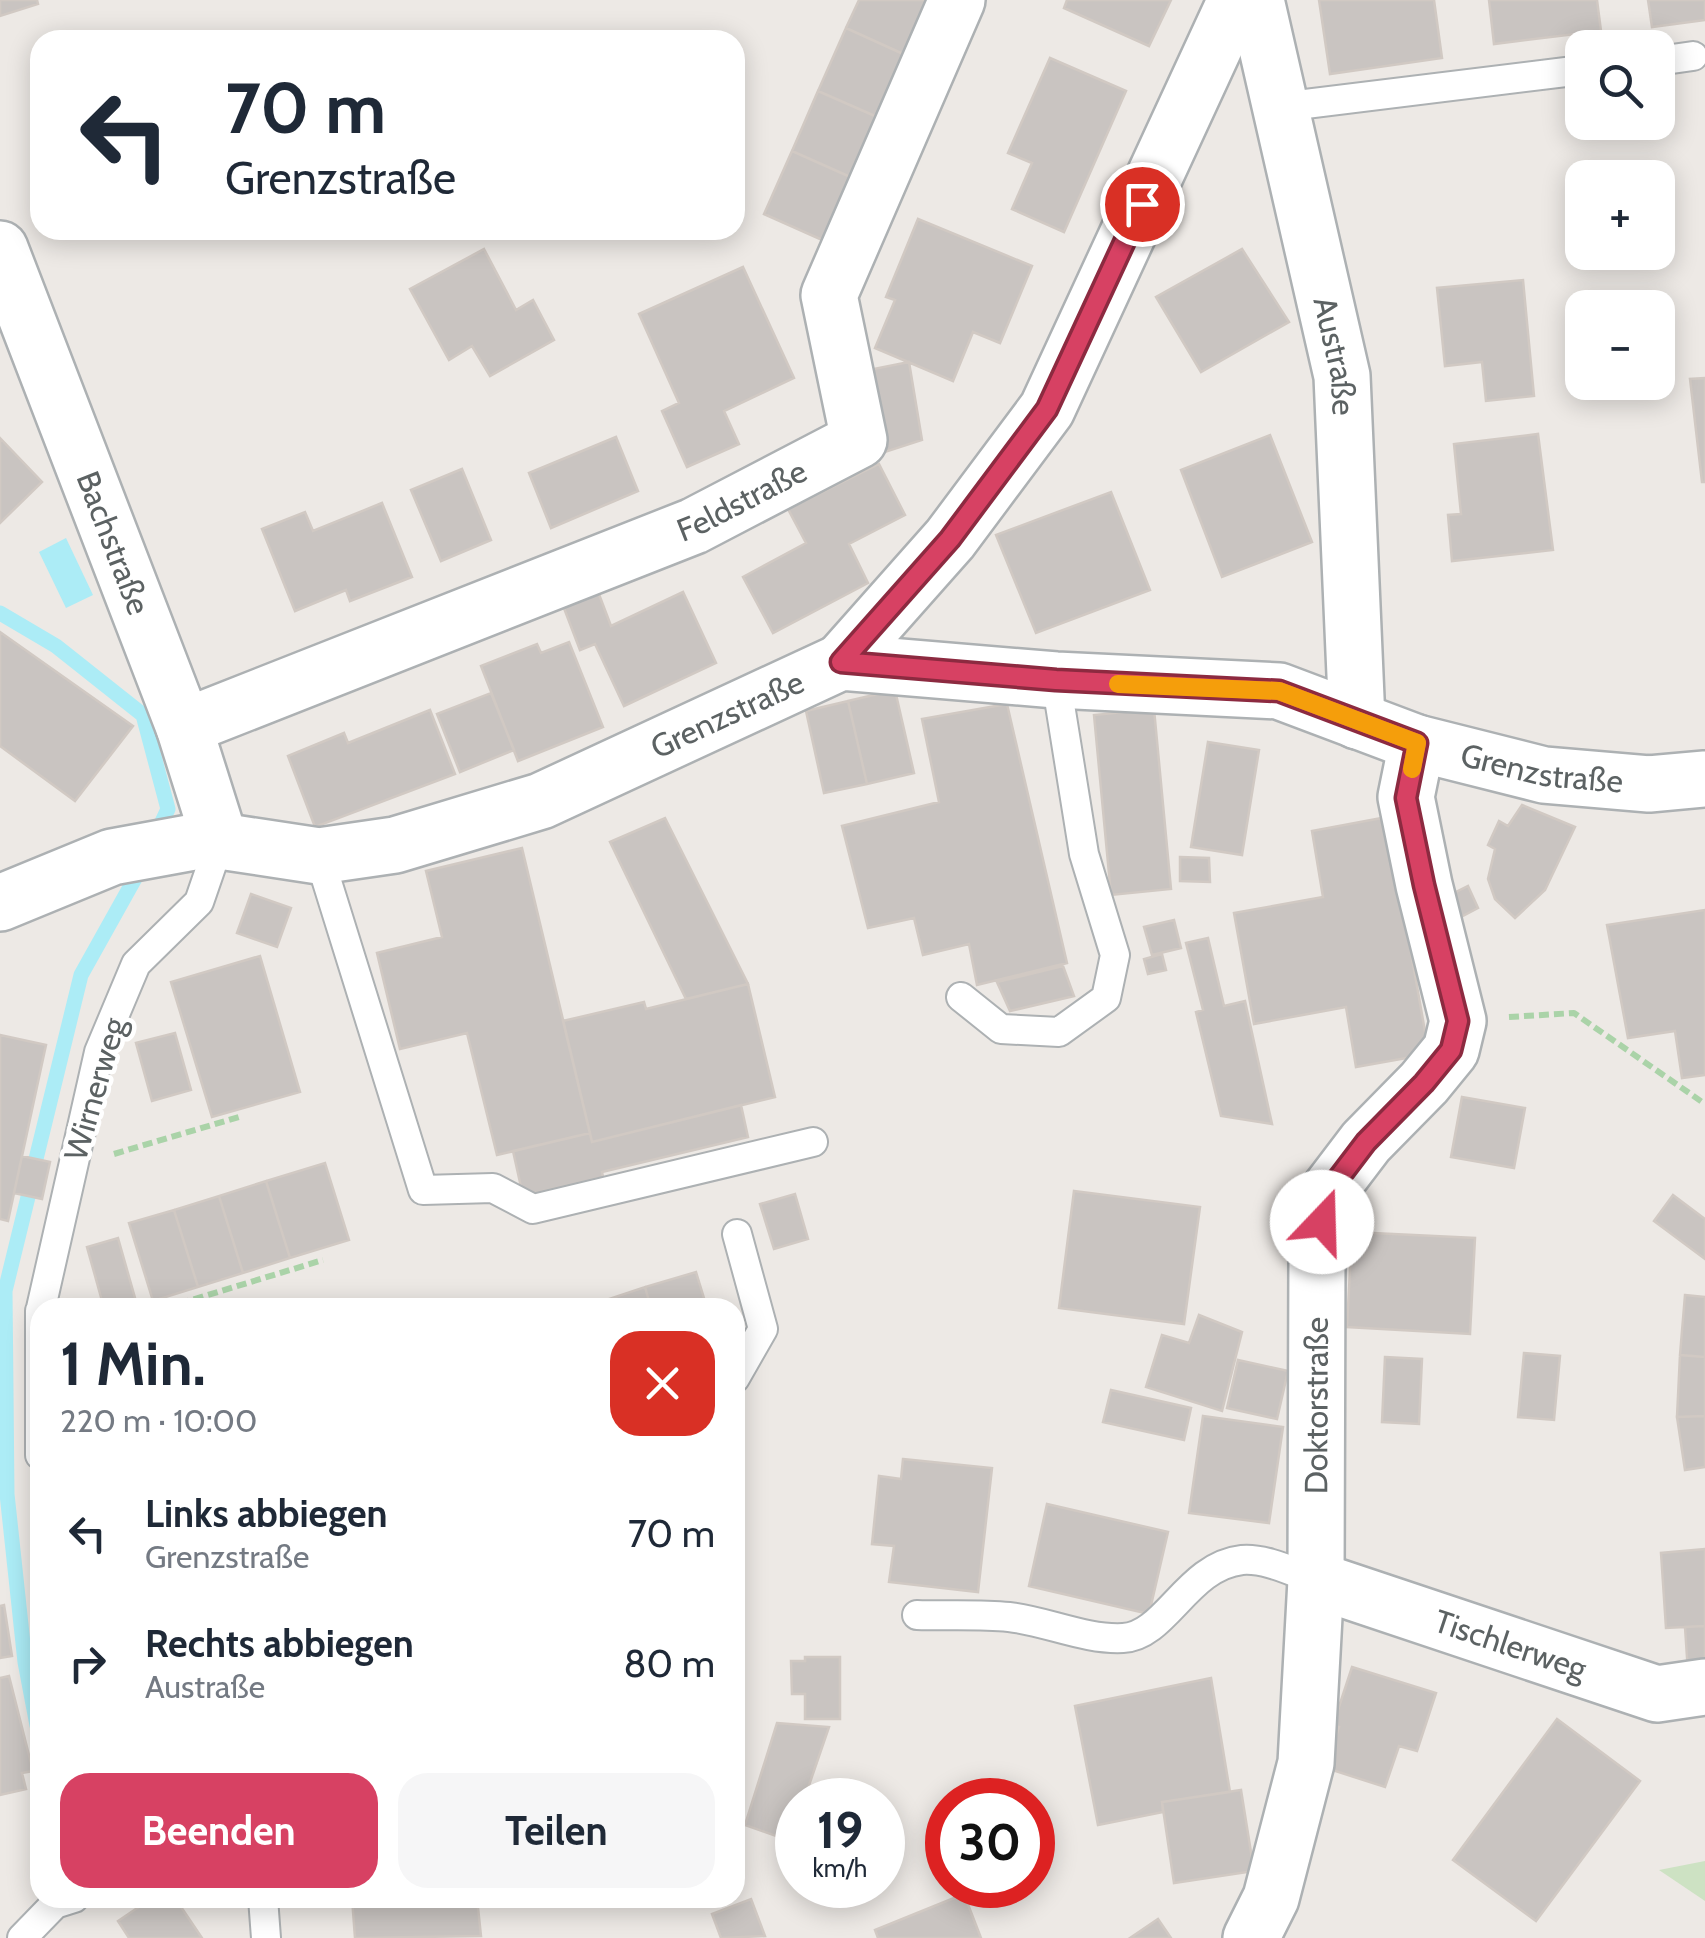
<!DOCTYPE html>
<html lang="de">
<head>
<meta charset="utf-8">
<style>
  body { margin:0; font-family:Cabin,sans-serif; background:#f6f6f7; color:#1f2937; height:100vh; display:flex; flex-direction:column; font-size:38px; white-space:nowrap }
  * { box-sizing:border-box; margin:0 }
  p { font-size:32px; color:#747a83 }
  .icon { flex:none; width:55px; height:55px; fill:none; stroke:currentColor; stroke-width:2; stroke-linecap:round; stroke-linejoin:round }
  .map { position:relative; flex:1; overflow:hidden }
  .drawer { position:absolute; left:30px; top:1298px; width:715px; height:610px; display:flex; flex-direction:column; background:#fff; border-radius:30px; box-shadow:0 5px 25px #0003 }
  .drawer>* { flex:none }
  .hud { position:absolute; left:30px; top:30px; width:715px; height:210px; border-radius:30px; box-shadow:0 5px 25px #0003; background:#fff; color:#1f2937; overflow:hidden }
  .controls { position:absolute; left:1565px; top:30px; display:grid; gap:20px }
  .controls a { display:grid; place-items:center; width:110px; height:110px; border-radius:20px; background:#fff; box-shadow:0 5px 25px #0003; font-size:50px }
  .speed { position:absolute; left:775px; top:1778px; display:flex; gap:20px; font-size:50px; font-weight:700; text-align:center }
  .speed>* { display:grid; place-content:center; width:130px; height:130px; border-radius:50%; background:#fff; box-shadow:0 5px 25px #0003; line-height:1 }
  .speed small { font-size:25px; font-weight:400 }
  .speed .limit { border:15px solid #d22; background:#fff; color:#111 }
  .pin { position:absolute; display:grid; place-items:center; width:85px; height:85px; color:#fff; margin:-42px; border:5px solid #fff; border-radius:50%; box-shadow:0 2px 10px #0007 }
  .me { position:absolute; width:110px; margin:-55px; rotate:21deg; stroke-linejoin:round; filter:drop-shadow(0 0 8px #0008) }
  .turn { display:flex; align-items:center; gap:35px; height:210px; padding:0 30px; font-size:45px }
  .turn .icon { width:130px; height:130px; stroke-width:2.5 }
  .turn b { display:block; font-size:70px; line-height:85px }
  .round { display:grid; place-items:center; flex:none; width:105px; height:105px; border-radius:30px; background:#f6f6f7 }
  .summary { display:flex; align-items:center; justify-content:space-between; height:170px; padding:0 30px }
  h1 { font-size:60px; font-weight:700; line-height:75px }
  .primary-button { display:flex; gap:20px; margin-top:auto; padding:20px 30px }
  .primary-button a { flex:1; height:115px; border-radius:30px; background:#d74163; color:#fff; font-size:40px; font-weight:700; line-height:115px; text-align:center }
  .primary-button a+a { background:#f6f6f7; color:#1f2937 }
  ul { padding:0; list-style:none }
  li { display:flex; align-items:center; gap:30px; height:130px; padding:0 30px }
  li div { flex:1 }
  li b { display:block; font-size:38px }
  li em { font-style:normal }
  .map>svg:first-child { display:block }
</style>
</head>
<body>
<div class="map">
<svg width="1705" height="1938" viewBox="0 0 1705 1938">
  <rect width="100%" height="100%" fill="#ede9e5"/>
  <path fill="#cde2c3" d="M 1705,1861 L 1705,1901 L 1659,1870 Z"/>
  <path fill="#acecf6" d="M 66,538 L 93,595 L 66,608 L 39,552 Z"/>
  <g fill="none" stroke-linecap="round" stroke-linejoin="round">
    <path stroke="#acecf6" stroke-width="15" d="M 0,613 L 56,646 L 143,715 L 168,809 L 154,839
      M 36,1159 L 81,975 L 143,864
      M 28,1197 L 5,1291 L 7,1494 L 25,1662 L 40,1741"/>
  </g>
  <path fill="#c9c4c1" stroke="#d1c9c3" stroke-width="2.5" d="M 0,0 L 37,0 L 38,4 L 0,16 Z
    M 859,0 L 938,0 L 912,58 L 846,28 Z
    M 1067,0 L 1171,0 L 1149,46 L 1064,8 Z
    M 1319,0 L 1434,0 L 1442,58 L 1330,74 Z
    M 1489,0 L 1597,0 L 1601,31 L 1494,44 Z
    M 1648,0 L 1705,0 L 1705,20 L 1652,27 Z
    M 846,28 L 912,58 L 884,120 L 818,91 Z
    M 1050,58 L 1126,91 L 1064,232 L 1012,209 L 1032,163 L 1008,153 Z
    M 818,91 L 884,120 L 857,180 L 792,151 Z
    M 792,151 L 857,180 L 829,243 L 764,214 Z
    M 918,219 L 1032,266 L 1000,343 L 973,332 L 953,381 L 875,348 L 895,300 L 886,297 Z
    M 484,249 L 516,310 L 533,300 L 554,340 L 490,376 L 472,346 L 449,360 L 410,289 Z
    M 1242,249 L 1289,322 L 1201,372 L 1156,297 Z
    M 743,267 L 794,378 L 724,411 L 739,444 L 687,467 L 662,411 L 679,403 L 639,314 Z
    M 1523,280 L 1534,396 L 1486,401 L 1482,362 L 1445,366 L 1437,288 Z
    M 909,362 L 922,440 L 882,453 L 864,371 Z
    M 1705,378 L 1705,482 L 1702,482 L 1690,379 Z
    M 1538,434 L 1553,550 L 1452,561 L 1448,515 L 1461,514 L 1454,444 Z
    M 1270,435 L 1312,542 L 1222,577 L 1181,470 Z
    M 616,437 L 638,491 L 551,528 L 529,473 Z
    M 0,438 L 42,482 L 0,523 Z
    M 879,464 L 905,515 L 849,544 L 868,583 L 773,633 L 743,577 L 806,543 L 788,509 Z
    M 462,469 L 491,540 L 441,561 L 411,490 Z
    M 1111,492 L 1150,590 L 1036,633 L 996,535 Z
    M 382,503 L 412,577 L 350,601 L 346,590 L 295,611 L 262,529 L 305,512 L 313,531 Z
    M 597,589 L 611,626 L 683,592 L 716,663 L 624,706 L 595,644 L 580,650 L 562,603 Z
    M 0,632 L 133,726 L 75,801 L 0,746 Z
    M 569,642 L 603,727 L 518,761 L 481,666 L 537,644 L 541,653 Z
    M 895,690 L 914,773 L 867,784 L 848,701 Z
    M 491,693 L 514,750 L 460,772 L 437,714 Z
    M 848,701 L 867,784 L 824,793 L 806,711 Z
    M 1007,704 L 1067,963 L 977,985 L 969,944 L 923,955 L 914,918 L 868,928 L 842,826 L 939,802 L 922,719 Z
    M 1154,709 L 1171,889 L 1111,895 L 1094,715 Z
    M 430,710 L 455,774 L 315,827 L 288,756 L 344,733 L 348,743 Z
    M 1208,742 L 1259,750 L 1242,855 L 1191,847 Z
    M 1522,805 L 1575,827 L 1545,890 L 1515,918 L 1495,899 L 1488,879 L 1495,849 L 1488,845 L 1499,821 L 1508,826 Z
    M 1387,817 L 1429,1054 L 1356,1067 L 1346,1007 L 1254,1024 L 1234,913 L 1323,897 L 1312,831 Z
    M 665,818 L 748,984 L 686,999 L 610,842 Z
    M 522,848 L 590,1133 L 497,1155 L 467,1033 L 400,1049 L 377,953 L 442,937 L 426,871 Z
    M 1180,857 L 1209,858 L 1210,882 L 1180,881 Z
    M 1468,886 L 1478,908 L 1457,919 L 1446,897 Z
    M 251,894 L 291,908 L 277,947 L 237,933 Z
    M 1705,910 L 1705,1075 L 1682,1078 L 1675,1031 L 1628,1038 L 1607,925 Z
    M 1174,920 L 1181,948 L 1152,955 L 1144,927 Z
    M 1208,938 L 1224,1006 L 1245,1001 L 1272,1124 L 1221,1116 L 1196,1012 L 1203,1010 L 1186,943 Z
    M 1162,954 L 1166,970 L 1148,974 L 1144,959 Z
    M 260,956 L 300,1092 L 212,1117 L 171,982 Z
    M 1063,966 L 1074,996 L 1010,1011 L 997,982 Z
    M 748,984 L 775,1097 L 592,1142 L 563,1021 L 644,1002 L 646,1009 Z
    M 175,1033 L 191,1090 L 152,1101 L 136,1043 Z
    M 0,1035 L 46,1045 L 8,1221 L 0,1219 Z
    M 1462,1097 L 1525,1108 L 1514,1168 L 1451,1157 Z
    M 741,1105 L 748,1137 L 602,1172 L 603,1177 L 523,1196 L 513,1151 L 590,1133 L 592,1142 Z
    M 22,1156 L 50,1162 L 42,1199 L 14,1193 Z
    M 325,1163 L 349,1240 L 290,1258 L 266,1181 Z
    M 266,1181 L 290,1258 L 243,1273 L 219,1196 Z
    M 1074,1191 L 1200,1207 L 1184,1324 L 1059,1308 Z
    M 795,1194 L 808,1239 L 774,1249 L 760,1204 Z
    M 1673,1195 L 1705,1219 L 1705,1259 L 1654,1221 Z
    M 219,1196 L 243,1273 L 198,1287 L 174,1210 Z
    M 174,1210 L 198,1287 L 153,1301 L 129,1223 Z
    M 1352,1232 L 1475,1238 L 1470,1334 L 1347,1327 Z
    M 118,1238 L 137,1305 L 104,1308 L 87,1247 Z
    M 696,1272 L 707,1308 L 651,1308 L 645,1287 Z
    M 645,1287 L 651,1308 L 595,1308 L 594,1304 Z
    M 1685,1295 L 1705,1297 L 1705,1357 L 1680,1355 Z
    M 1199,1315 L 1242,1332 L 1222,1411 L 1146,1387 L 1162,1335 L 1189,1343 Z
    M 1524,1353 L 1560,1356 L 1554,1420 L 1518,1417 Z
    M 1680,1355 L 1705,1357 L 1705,1416 L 1677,1417 Z
    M 1385,1357 L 1422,1359 L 1419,1424 L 1382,1422 Z
    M 1238,1360 L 1288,1371 L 1277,1419 L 1227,1408 Z
    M 1111,1390 L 1191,1408 L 1184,1440 L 1103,1422 Z
    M 1203,1416 L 1283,1427 L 1269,1523 L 1189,1513 Z
    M 1705,1416 L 1705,1467 L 1685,1470 L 1677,1417 Z
    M 903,1459 L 992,1468 L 978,1592 L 889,1582 L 894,1546 L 872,1544 L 879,1476 L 901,1479 Z
    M 1047,1504 L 1168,1532 L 1149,1614 L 1029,1586 Z
    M 1705,1549 L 1705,1626 L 1666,1628 L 1661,1553 Z
    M 4,1605 L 12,1656 L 0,1658 L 0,1606 Z
    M 1705,1626 L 1705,1671 L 1688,1672 L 1685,1627 Z
    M 805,1657 L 840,1657 L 840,1719 L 805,1719 L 805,1694 L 792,1694 L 791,1661 L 805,1661 Z
    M 1352,1667 L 1436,1693 L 1417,1751 L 1399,1746 L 1385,1787 L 1326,1768 L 1339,1727 L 1333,1725 Z
    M 9,1676 L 33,1771 L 22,1773 L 26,1789 L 0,1795 L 0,1678 Z
    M 1211,1678 L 1230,1792 L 1162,1802 L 1163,1812 L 1098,1825 L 1075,1706 Z
    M 1557,1719 L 1640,1781 L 1536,1921 L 1453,1860 Z
    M 777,1723 L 829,1727 L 804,1800 L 798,1800 L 798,1820 L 790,1841 L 745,1825 Z
    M 1241,1790 L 1254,1871 L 1174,1883 L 1162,1802 Z
    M 964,1894 L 981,1938 L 878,1938 L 875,1930 Z
    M 152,1898 L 175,1898 L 202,1938 L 129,1938 L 118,1921 Z
    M 352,1898 L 477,1898 L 481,1936 L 355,1938 Z
    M 751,1899 L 765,1936 L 721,1938 L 712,1914 Z
    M 1158,1919 L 1171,1938 L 1130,1938 Z"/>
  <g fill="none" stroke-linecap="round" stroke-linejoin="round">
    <g stroke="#adb1b3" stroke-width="32">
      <path id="lane" d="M 1658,61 L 1693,56
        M 1281,107 L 1582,70
        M 319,856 L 423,1190 L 493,1188 L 533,1209 L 813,1142
        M 961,997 L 1001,1029 L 1059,1032 L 1106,998 L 1115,955 L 1084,854 L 1056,680
        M 41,1308 L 99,1052 L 136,964 L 199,902 L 220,841
        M 40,1311 L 40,1455
        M 735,1378 L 763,1329 L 737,1234
        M 917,1615 C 947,1616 979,1614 1009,1617 C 1046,1621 1085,1640 1123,1638 C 1166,1636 1187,1566 1242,1560 C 1266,1558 1293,1572 1316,1580
        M 263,1898 L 266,1938
        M 22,1938 L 55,1904 L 74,1898"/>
    </g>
    <g stroke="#adb1b3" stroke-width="60">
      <g id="street">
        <path id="s1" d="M 1256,0 L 1342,376 L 1357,721"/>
        <path id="s2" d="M 0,249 L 184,727 L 220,841"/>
        <path d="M 841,662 L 950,539 L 1047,409 L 1236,0"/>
        <path id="s3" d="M 184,727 L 694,526 L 859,440 L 829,295 L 957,0"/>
        <path id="s4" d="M 0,903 L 112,857 L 194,842 L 220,841 L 319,856 L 395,845 L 541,801 L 841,662 L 1056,680 L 1279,691 L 1417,743 L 1544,775 L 1649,784 L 1705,779"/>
        <path id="s5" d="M 1316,1580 L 1657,1694 L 1705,1687"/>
        <path id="s6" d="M 1251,1938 L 1271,1898 L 1306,1763 L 1316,1580 L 1317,1252 L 1328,1192 L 1366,1142 L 1424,1083 L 1451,1050 L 1458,1021 L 1424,885 L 1406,797 L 1417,743"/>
      </g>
    </g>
    <path stroke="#aad3a8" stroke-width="6" stroke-dasharray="10 5" stroke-linecap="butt" d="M 1509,1017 L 1574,1013 L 1705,1104
      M 114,1154 L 242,1116
      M 165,1308 L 323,1260"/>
    <use href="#lane" stroke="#fff" stroke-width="28"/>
    <use href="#street" stroke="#fff" stroke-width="55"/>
  </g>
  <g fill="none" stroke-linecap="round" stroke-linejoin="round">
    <g stroke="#8c2a40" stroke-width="25">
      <path id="route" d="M 1142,204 L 1047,409 L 950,539 L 841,662 L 1056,680 L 1279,691 L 1417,743 L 1406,798 L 1424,885 L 1458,1021 L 1451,1050 L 1424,1083 L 1366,1142 L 1328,1192 L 1322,1222"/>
    </g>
    <use href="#route" stroke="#d74163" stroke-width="18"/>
    <path stroke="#f59e0b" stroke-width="18" d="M 1118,684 L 1279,691 L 1417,743 L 1412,769"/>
  </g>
  <g text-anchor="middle" stroke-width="9" stroke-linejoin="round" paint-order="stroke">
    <g font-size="32" fill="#5c6263" stroke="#fff">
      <text dy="11" stroke="none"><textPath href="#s1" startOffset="365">Austraße</textPath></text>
      <text dy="11" stroke="none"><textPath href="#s3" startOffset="602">Feldstraße</textPath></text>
      <text dy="11" stroke="none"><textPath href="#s2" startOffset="315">Bachstraße</textPath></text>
      <text dy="11" stroke="none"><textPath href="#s4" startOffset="765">Grenzstraße</textPath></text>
      <text dy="11" stroke="none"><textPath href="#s4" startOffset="1605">Grenzstraße</textPath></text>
      <text transform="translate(95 1089) rotate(-74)" y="11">Wirnerweg</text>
      <text dy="11" stroke="none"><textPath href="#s6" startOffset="542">Doktorstraße</textPath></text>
      <text dy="11" stroke="none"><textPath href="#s5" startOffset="205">Tischlerweg</textPath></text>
    </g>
  </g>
</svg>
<div class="controls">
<a><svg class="icon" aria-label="search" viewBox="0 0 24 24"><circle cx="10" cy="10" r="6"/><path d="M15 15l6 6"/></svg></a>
<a>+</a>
<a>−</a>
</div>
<div class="speed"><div>19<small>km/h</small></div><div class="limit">30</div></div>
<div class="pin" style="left:1142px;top:204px;background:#d93025"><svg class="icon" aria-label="arrive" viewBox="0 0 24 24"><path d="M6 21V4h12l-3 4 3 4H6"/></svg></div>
<svg class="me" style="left:1322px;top:1222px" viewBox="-20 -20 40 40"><circle r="19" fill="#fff"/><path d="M0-13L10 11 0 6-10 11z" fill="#d74163"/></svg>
<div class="hud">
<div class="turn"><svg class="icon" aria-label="left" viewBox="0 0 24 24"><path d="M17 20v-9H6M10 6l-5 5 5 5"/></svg><div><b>70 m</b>Grenzstraße</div></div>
</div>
<section class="drawer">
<div class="summary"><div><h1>1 Min.</h1><p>220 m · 10:00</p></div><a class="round" style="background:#d93025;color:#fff"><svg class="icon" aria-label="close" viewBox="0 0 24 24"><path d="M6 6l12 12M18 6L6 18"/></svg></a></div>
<ul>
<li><svg class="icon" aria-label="left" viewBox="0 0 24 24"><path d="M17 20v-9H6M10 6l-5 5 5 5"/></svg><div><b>Links abbiegen</b><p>Grenzstraße</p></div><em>70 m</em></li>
<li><svg class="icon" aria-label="right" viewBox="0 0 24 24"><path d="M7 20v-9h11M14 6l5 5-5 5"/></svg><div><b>Rechts abbiegen</b><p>Austraße</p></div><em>80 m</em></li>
</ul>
<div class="primary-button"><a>Beenden</a><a>Teilen</a></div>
</section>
</div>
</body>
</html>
